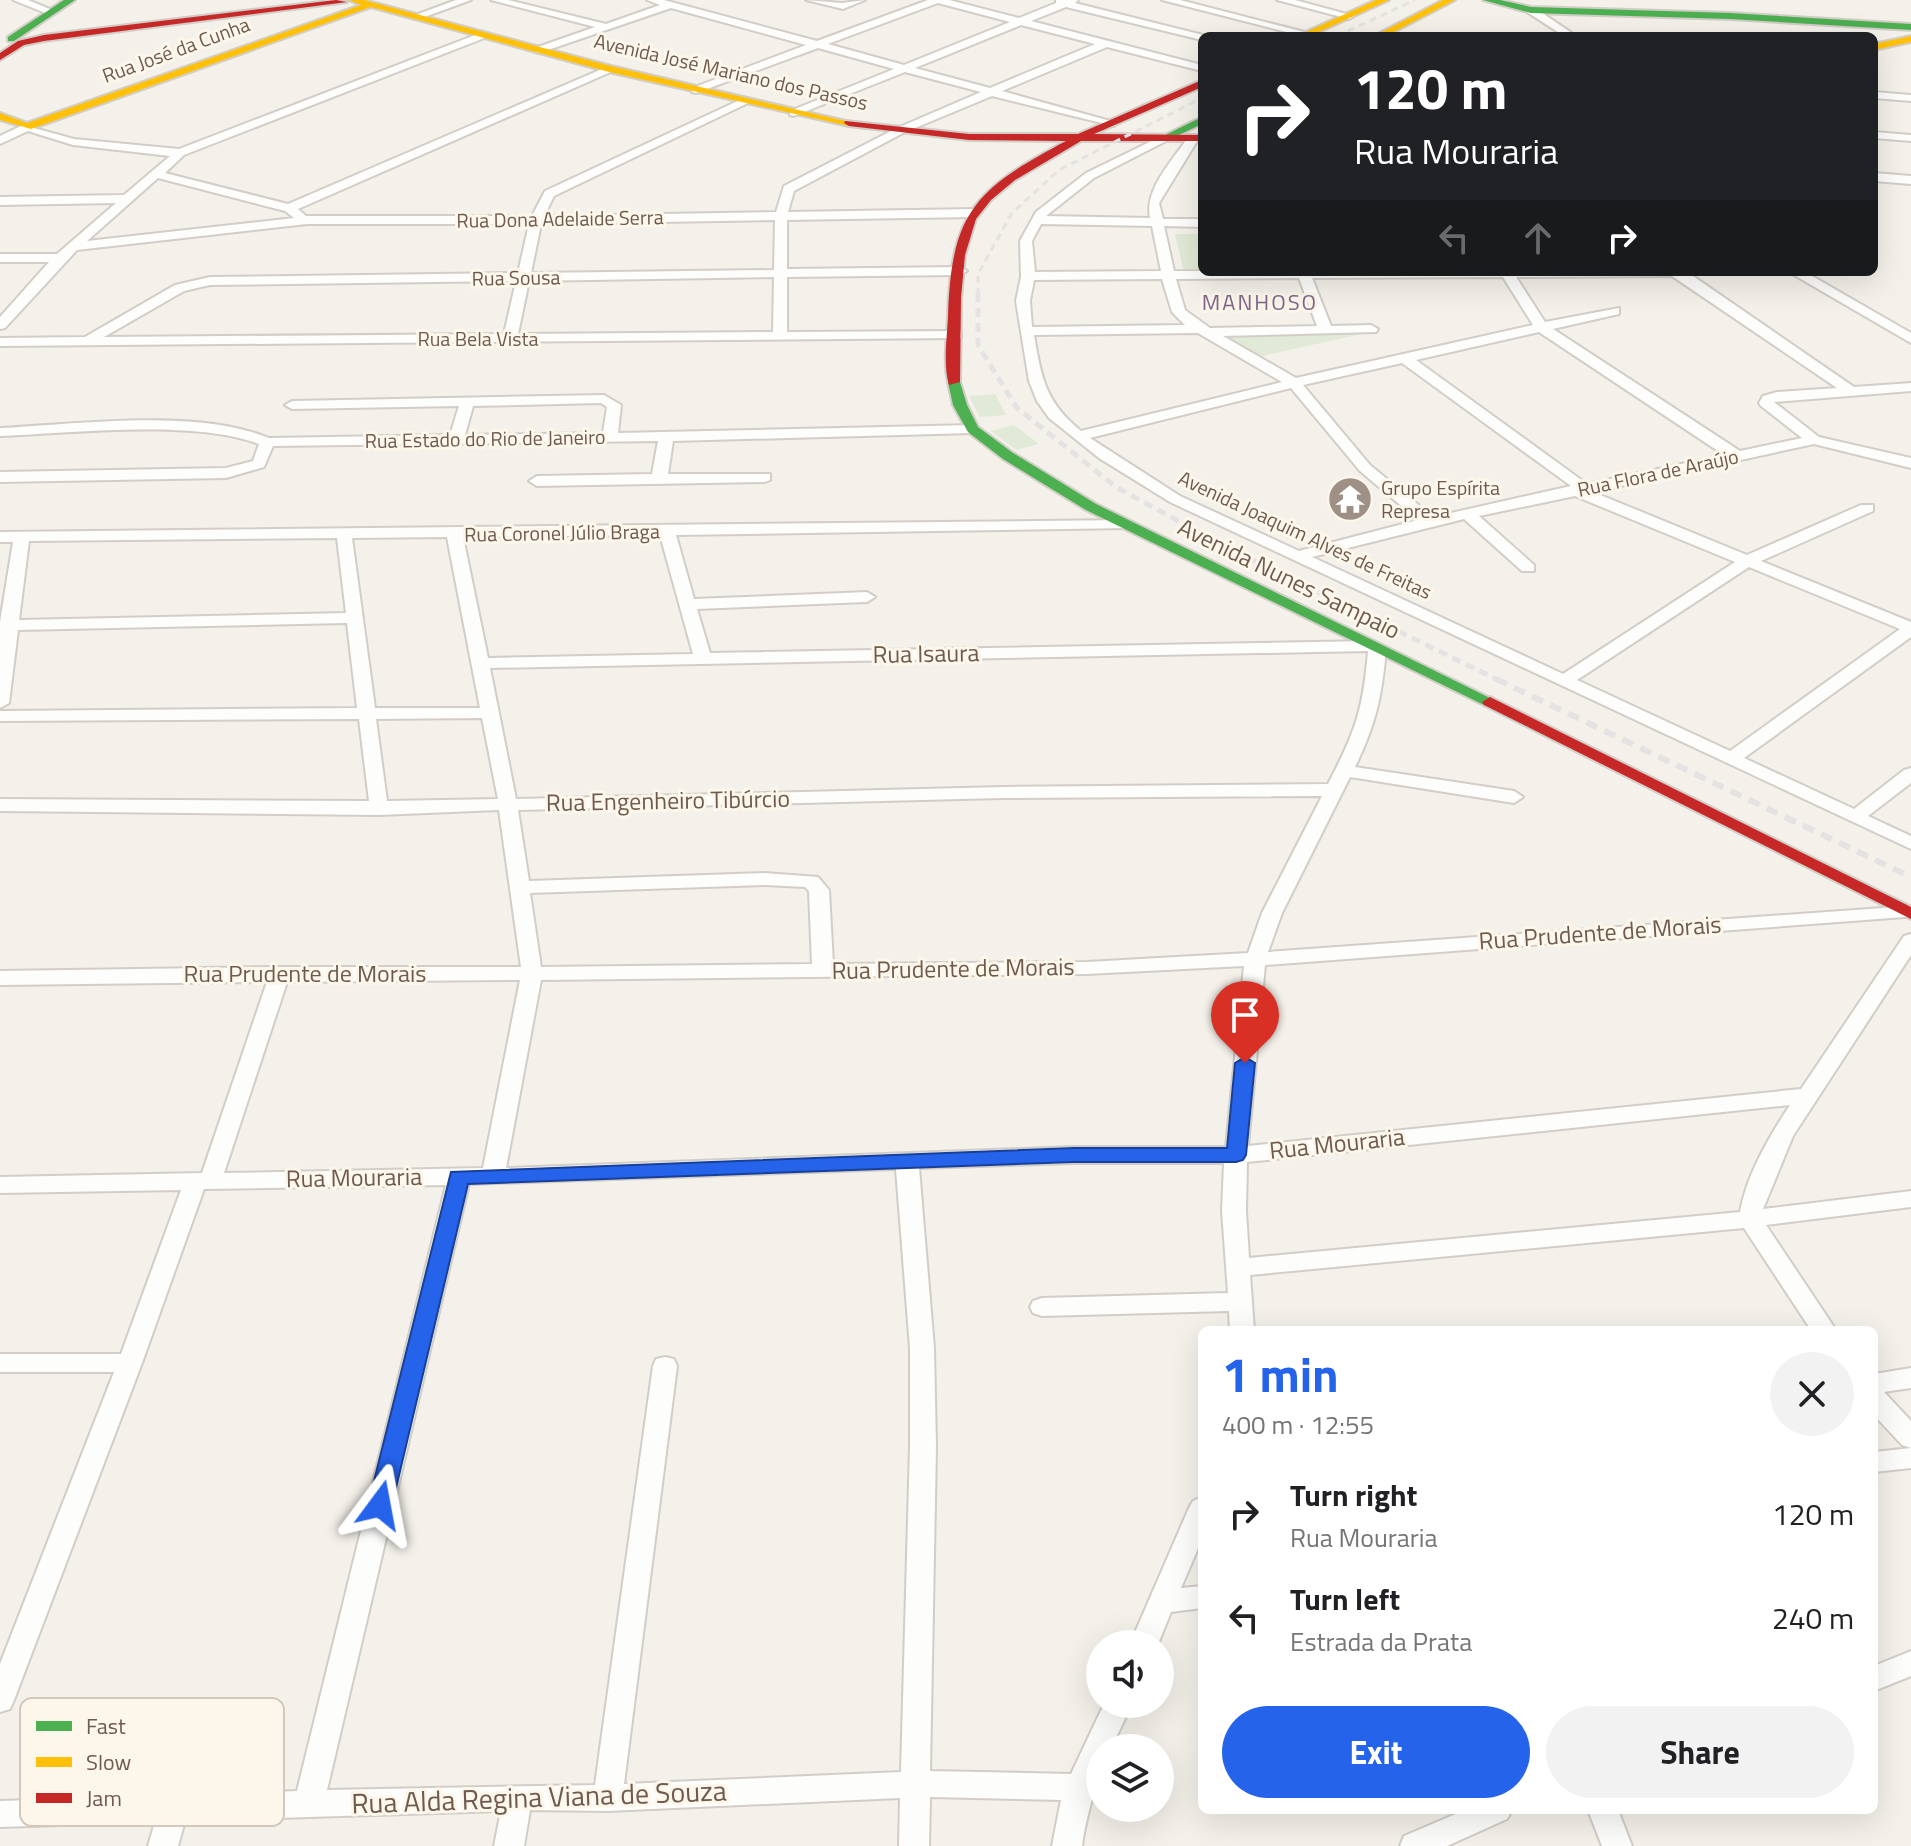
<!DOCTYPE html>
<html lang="en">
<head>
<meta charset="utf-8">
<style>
  body { margin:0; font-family:"Titillium Web",sans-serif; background:#f2f2f2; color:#202124; height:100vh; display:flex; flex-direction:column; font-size:30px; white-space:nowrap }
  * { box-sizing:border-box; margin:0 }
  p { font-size:26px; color:#757577 }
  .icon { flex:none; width:44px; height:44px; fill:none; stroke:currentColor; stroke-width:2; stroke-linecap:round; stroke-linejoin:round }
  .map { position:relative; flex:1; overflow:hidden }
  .drawer { position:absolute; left:1198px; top:1326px; width:680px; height:488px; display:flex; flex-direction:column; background:#fff; border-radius:12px; box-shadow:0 8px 32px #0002 }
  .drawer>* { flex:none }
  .top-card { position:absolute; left:1198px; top:32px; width:680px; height:244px; border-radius:12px; box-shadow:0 8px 32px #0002; background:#202124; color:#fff; overflow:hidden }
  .controls { position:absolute; left:1086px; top:1630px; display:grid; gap:16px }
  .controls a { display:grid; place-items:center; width:88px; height:88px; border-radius:50%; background:#fff; box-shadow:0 8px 32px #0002; font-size:40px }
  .pin { position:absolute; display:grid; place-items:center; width:68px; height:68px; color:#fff; margin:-82px -34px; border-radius:50% 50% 50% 0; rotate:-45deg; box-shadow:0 0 8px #0007 }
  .pin .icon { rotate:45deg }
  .me { position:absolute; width:88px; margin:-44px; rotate:13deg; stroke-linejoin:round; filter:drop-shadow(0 0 6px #0008) }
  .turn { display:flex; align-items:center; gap:28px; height:168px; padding:0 24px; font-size:36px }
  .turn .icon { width:104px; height:104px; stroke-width:2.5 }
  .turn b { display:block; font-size:56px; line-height:68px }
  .lanes { display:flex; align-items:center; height:76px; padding:0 24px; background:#0003; justify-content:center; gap:40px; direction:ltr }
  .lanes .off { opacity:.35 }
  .round { display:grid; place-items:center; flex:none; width:84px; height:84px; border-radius:42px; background:#f2f2f2 }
  .head { display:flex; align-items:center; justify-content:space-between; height:136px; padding:0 24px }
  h1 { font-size:48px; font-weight:700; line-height:60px; color:#2563eb }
  .action { display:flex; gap:16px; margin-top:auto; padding:16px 24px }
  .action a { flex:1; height:92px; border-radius:48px; background:#2563eb; color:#fff; font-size:32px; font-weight:700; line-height:92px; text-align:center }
  .action a+a { background:#f2f2f2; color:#202124 }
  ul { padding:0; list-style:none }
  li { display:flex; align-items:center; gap:24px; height:104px; padding:0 24px }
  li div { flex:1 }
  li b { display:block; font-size:30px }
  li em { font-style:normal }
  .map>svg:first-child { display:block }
</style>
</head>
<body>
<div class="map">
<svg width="1911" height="1846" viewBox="0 0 1911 1846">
  <rect width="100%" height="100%" fill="#f4f1ea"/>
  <path fill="#e1ead6" d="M 1175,234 L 1202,234 L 1202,272 L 1184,272 Z
    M 1375,331 L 1258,357 L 1224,335 Z
    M 995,394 L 1006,415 L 980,417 L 969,396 Z
    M 1014,425 L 1039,444 L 1016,450 L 991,431 Z"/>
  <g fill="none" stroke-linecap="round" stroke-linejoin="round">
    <g stroke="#d2cdc7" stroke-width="4">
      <path id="street" d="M 13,0 L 28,0 L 57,12 L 48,14 Z
        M 456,0 L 471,0 L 419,19 L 410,17 Z
        M 491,0 L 508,0 L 606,24 L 660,5 L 647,0 L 664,0 L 817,41 L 928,0 L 949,0 L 1019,18 L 1056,3 L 1056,0 L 1078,0 L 1075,3 L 1207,36 L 1202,36 L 1202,40 L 1066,7 L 1031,21 L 1202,65 L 1202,71 L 1107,47 L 1002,91 L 1114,122 L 1114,126 L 992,96 L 903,133 L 794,191 L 788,212 L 974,209 L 980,213 L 974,217 L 787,220 L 787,269 L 960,267 L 967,271 L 960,275 L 787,277 L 787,332 L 956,331 L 961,332 L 961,338 L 0,346 L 0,338 L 85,337 L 175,285 L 210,277 L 518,273 L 529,224 L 307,224 L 77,250 L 5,328 L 0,329 L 0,317 L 49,262 L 0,262 L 0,254 L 57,254 L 116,203 L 0,205 L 0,197 L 124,195 L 170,156 L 73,145 L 28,131 L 0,144 L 0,136 L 23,125 L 74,139 L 179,149 L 483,32 L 488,35 L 487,37 L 184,155 L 165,173 L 288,204 L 609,66 L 614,69 L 613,71 L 298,209 L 306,216 L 532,216 L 545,191 L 744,98 L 748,99 L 748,103 L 554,196 L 544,216 L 776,212 L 784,186 L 895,129 L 981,92 L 905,72 L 794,116 L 790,115 L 790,111 L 894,69 L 818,48 L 696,93 L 692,92 L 692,88 L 806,45 L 671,8 L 539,53 L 535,52 L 535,48 L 595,27 ZM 938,3 L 1010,22 L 904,65 L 828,44 ZM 1021,25 L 1095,44 L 990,88 L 915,68 ZM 158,178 L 285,211 L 294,218 L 87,241 ZM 775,220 L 774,270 L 531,273 L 541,224 ZM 774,277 L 773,332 L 518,334 L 529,281 ZM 516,281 L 504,334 L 104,337 L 184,291 L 210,285 Z
        M 806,0 L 842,3 L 865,0 L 843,9 Z
        M 1162,0 L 1180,0 L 1312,34 L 1302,36 Z
        M 1277,0 L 1295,0 L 1354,16 L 1349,19 Z
        M 1527,8 L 1535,8 L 1576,36 L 1564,36 L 1527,12 Z
        M 1874,92 L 1911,95 L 1911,101 L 1874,98 Z
        M 1874,132 L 1911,135 L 1911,141 L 1874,138 Z
        M 1164,135 L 1170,138 L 1168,140 L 1094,178 L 1046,216 L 1150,218 C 1144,189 1173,160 1189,136 L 1193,135 L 1199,138 L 1159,203 L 1163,219 L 1202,219 L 1202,227 L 1164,226 L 1174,271 L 1687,272 L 1854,387 L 1911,383 L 1911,391 L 1774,402 L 1819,437 L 1911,458 L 1911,468 L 1814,444 L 1593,492 L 1747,555 L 1861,505 L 1873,505 L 1873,511 L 1761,561 L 1911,622 L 1911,637 L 1744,758 L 1854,809 L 1904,770 L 1911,768 L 1911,783 L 1868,816 L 1911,836 L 1911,849 L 1170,502 L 1099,458 L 1049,418 L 1037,401 L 1029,381 L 1016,301 L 1021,277 L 1020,241 L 1036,212 L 1086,173 ZM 1041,224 L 1152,226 L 1161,271 L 1035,272 L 1032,241 ZM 1672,276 L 1837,388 L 1777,392 L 1763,396 L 1759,403 L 1761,406 L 1802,438 L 1740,451 L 1553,329 L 1619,314 L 1619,308 L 1545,322 L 1516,277 ZM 1503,277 L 1533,325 L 1296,378 L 1223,336 L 1376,332 L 1378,329 L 1371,325 L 1331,326 L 1312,278 ZM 1299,278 L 1317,326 L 1210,328 L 1185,310 L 1176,279 ZM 1162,279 L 1172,312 L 1185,325 L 1032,327 L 1030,301 L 1034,280 ZM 1539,332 L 1724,455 L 1587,484 L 1416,360 ZM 1198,333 L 1282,382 L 1081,431 C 1046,403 1041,378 1034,335 ZM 1402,363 L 1571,486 L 1433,517 L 1370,465 L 1303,385 ZM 1291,388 L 1360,471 L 1418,520 L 1299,551 L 1180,496 L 1090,438 ZM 1575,496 L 1735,562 L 1563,674 L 1312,557 L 1464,519 L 1522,571 L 1534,571 L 1534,565 L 1479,516 ZM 1749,567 L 1900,629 L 1730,751 L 1577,680 Z
        M 1874,173 L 1911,176 L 1911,184 L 1874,181 Z
        M 1789,272 L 1805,272 L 1911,333 L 1911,343 Z
        M 604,395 L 621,405 L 618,433 L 973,425 L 980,429 L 973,433 L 673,441 L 668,474 L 770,474 L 770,480 L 765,482 L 537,486 L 529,481 L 537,476 L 652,474 L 658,441 L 273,446 L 264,467 L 226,478 L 0,482 L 0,472 L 226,468 L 253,461 L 259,444 C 195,419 70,433 0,436 L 0,428 C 79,424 196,408 269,438 L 450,435 L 459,406 L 292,409 L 285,405 L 292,401 ZM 601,403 L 607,407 L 603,433 L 465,435 L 473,406 Z
        M 1124,520 L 1132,525 L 1130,528 L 676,535 L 694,599 L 867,592 L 875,597 L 867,602 L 697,609 L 710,653 L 1371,641 L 1386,649 C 1382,696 1376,724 1355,767 L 1514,791 L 1523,797 L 1514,803 L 1350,777 L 1282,913 L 1268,952 L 1911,906 L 1911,916 L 1905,917 L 1265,965 L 1248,1146 L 1801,1089 L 1904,936 L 1911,934 L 1911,955 L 1793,1136 L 1763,1209 L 1911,1191 L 1911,1207 L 1766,1225 L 1836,1330 L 1811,1330 L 1744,1228 L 1250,1275 L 1254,1330 L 1230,1330 L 1229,1311 L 1042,1316 L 1033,1313 L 1030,1307 L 1033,1301 L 1042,1298 L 1228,1293 L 1222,1211 L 1224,1163 L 1074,1163 L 919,1168 L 934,1348 L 936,1447 L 930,1771 L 1071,1774 L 1104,1704 L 1132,1704 L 1111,1748 L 1100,1748 C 1100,1782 1086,1812 1082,1846 L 1052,1846 L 1061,1800 L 930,1797 L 929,1846 L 899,1846 L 900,1798 L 608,1811 L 530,1810 L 524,1846 L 494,1846 L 501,1811 L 185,1821 L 178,1846 L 148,1846 L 155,1822 L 0,1827 L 0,1801 L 297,1791 L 446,1185 L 204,1189 L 142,1363 L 14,1700 L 10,1709 L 0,1712 L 0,1664 L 114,1372 L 0,1372 L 0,1354 L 121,1354 L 181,1190 L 0,1193 L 0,1177 L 202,1173 L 267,982 L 0,985 L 0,971 L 280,967 L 521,967 L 499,810 L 379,815 L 0,811 L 0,799 L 369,801 L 359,719 L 0,721 L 0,711 L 357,708 L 347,623 L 18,630 L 9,703 L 0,708 L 0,622 L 13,542 L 0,542 L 0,532 ZM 660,535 L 693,654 L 488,658 L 463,537 ZM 447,537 L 480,708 L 375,708 L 352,538 ZM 337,538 L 346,613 L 19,620 L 29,541 ZM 1368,651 C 1363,711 1355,732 1328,784 L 1002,787 L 516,799 L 490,668 ZM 482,718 L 498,799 L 387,801 L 376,719 ZM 1322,796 L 1262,913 L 1248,953 L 1087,962 L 833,964 L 829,890 L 818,877 L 765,873 L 529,881 L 518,810 L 1002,798 ZM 765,885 L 805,887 L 809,891 L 812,964 L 541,967 L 530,893 ZM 1244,966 L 1226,1147 L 1074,1147 L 506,1168 L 541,980 L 1087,974 ZM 520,980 L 483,1168 L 224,1173 L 287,982 ZM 1790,1105 C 1769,1137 1747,1174 1740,1212 L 1249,1258 L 1246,1211 L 1247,1162 ZM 896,1169 L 910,1348 L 910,1447 L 901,1772 L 624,1784 L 677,1366 L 674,1359 L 665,1357 L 656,1359 L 653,1366 L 595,1785 L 327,1790 L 469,1184 Z
        M 1911,1368 L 1911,1388 L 1884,1392 L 1911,1421 L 1911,1468 L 1874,1472 L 1874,1452 L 1911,1448 L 1902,1445 L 1874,1415 L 1874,1374 Z
        M 1202,1497 L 1202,1539 L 1181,1588 L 1202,1586 L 1202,1608 L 1171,1612 L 1158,1644 L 1130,1644 L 1189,1508 L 1193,1501 Z
        M 1911,1651 L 1911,1676 L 1874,1691 L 1874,1666 Z
        M 1465,1810 L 1512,1810 L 1507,1819 L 1447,1846 L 1400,1846 L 1404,1836 Z
        M 1588,1810 L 1618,1810 L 1632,1846 L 1602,1846 Z"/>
    </g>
    <g stroke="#d3cdc7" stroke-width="4">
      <path id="fast" d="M 64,0 L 75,0 L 14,41 L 8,41 L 8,37 Z
        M 1483,0 L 1500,0 L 1531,7 L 1730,13 L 1911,24 L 1911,30 L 1730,19 L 1531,13 Z
        M 1202,117 L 1202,124 L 1168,140 L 1159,138 Z
        M 954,378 L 960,382 L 967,405 L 978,427 L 1013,453 L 1096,504 L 1498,702 L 1490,707 L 1484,705 L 1086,510 L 1003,459 L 968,432 L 953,405 L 948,382 Z"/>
    </g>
    <g stroke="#d3cdc7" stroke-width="4">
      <path id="slow" d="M 349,0 L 364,0 L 611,66 L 854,123 L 849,126 L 609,72 L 371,7 L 31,129 L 0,120 L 0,113 L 27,123 L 361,5 Z
        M 1376,0 L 1389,0 L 1310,36 L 1297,36 Z
        M 1443,0 L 1455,0 L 1386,36 L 1374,36 Z
        M 1911,36 L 1911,42 L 1874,50 L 1874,44 Z"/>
    </g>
    <g stroke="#d3cdc7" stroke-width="4">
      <path id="jam" d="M 336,0 L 347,2 L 44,41 L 24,45 L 0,60 L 0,53 L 18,41 L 44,35 Z
        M 1202,80 L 1202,87 L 1094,134 L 1202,135 L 1202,141 L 1081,141 L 1015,180 L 991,200 L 976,219 L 965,255 L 961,298 L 960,382 L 949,385 C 943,366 947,337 948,317 C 951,211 976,189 1066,141 L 969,140 L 849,126 L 844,123 L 845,121 L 969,134 L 1078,134 Z
        M 1490,697 L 1911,907 L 1911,919 L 1484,705 L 1482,702 Z"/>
    </g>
    <use href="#street" fill="#fdfdfc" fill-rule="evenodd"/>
    <use href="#fast" fill="#4caf50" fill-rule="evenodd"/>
    <use href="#slow" fill="#ffc107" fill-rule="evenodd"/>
    <use href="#jam" fill="#c62828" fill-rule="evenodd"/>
    <path stroke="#e4e2e3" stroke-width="3" stroke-dasharray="7 5" stroke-linecap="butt" d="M 1337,36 L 1415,0
      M 978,295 L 978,274 L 1012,213 L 1059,170 L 1202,98"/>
    <path stroke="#e4e2e3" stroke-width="5" stroke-dasharray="9 6" stroke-linecap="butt" d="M 978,293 L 978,345 L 1017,408 L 1116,487 L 1224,546 L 1500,681"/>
    <path stroke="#e4e2e3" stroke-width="6" stroke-dasharray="12 8" stroke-linecap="butt" d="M 1496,679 L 1911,877"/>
  </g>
  <path fill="#2563eb" stroke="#184099" stroke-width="2" d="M 1245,1057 L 1255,1063 L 1246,1155 L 1243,1160 L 1236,1162 L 1074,1162 L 468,1184 L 392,1505 L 389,1512 L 380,1515 L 372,1512 L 368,1505 L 451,1172 L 1074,1148 L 1227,1148 L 1235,1063 Z"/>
  <defs>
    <g id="temple-disc" transform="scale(2.3)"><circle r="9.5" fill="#9e9085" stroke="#fdf7eb"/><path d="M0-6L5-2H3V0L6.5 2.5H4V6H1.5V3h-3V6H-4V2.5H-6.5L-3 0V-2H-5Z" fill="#fff"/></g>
  </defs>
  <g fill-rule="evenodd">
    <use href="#temple-disc" x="1350" y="499"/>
  </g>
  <g text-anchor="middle" stroke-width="6" stroke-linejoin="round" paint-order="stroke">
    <g font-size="20" fill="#6f5b4e" stroke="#fdf7eb">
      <text transform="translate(176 50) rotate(-20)" y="7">Rua José da Cunha</text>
      <text transform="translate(731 72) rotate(13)" y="7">Avenida José Mariano dos Passos</text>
      <text transform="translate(560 219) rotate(-1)" y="7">Rua Dona Adelaide Serra</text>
      <text transform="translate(516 278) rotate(-1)" y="7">Rua Sousa</text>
      <text x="478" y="346">Rua Bela Vista</text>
      <text transform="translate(485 439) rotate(-1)" y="7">Rua Estado do Rio de Janeiro</text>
      <text transform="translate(1658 473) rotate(-12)" y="7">Rua Flora de Araújo</text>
      <text transform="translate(562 533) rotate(-1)" y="7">Rua Coronel Júlio Braga</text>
      <text transform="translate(1305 535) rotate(25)" y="7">Avenida Joaquim Alves de Freitas</text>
    </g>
    <g font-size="20" fill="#6f5b4e" stroke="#fdf7eb" text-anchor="start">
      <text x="1381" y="495">Grupo Espírita<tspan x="1381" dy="23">Represa</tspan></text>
    </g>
    <g font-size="22" letter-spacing="2" fill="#80668c" stroke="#fdf7eb">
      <text x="1260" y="310">MANHOSO</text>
    </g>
    <g font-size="24" fill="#6f5b4e" stroke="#fdf7eb">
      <text transform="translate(1289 579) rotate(26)" y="8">Avenida Nunes Sampaio</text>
      <text transform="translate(926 654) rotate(-1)" y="8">Rua Isaura</text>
      <text transform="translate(668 801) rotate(-1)" y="8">Rua Engenheiro Tibúrcio</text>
      <text transform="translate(1600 933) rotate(-4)" y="8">Rua Prudente de Morais</text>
      <text transform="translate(953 969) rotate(-1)" y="8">Rua Prudente de Morais</text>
      <text x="305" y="982">Rua Prudente de Morais</text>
      <text transform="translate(1337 1144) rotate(-6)" y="8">Rua Mouraria</text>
      <text transform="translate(354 1178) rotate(-1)" y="8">Rua Mouraria</text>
    </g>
    <g font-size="28" fill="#6f5b4e" stroke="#fdf7eb">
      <text transform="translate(539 1797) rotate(-2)" y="10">Rua Alda Regina Viana de Souza</text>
    </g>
  </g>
  <rect x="20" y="1698" width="264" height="128" rx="12" fill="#fdf7eb" stroke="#d2c8bc" stroke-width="2"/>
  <rect x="36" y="1721" width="36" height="10" fill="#4caf50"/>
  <rect x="36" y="1757" width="36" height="10" fill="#ffc107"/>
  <rect x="36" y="1793" width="36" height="10" fill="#c62828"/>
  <g font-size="22" fill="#6f5b4e">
    <text x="86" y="1734">Fast</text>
    <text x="86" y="1770">Slow</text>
    <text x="86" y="1806">Jam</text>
  </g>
</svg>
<div class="controls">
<a><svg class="icon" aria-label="sound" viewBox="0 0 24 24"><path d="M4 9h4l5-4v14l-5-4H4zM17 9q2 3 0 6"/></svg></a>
<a><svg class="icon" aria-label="layers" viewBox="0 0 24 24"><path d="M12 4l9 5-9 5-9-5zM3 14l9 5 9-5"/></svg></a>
</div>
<div class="pin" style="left:1245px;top:1063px;background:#d93025"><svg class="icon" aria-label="arrive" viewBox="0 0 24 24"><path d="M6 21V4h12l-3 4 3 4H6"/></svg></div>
<svg class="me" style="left:380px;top:1505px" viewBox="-20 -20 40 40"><path d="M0-17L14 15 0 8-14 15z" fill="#2563eb" stroke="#fff" stroke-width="4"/></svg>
<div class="top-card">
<div class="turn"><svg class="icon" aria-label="right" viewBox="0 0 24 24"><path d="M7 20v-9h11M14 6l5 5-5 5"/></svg><div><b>120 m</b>Rua Mouraria</div></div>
<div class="lanes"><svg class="icon off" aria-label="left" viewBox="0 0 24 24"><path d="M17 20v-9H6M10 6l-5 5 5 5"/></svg><svg class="icon off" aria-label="ahead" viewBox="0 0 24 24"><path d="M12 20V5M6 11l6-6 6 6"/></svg><svg class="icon" aria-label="right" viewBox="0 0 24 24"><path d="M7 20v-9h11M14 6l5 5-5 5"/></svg></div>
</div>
<section class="drawer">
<div class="head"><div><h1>1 min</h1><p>400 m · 12:55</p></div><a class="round"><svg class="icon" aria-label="close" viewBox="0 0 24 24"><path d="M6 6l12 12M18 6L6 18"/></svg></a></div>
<ul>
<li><svg class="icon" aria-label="right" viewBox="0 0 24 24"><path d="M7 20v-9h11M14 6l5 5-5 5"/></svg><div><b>Turn right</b><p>Rua Mouraria</p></div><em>120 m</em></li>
<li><svg class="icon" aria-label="left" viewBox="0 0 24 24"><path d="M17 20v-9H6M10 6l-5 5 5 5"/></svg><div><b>Turn left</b><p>Estrada da Prata</p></div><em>240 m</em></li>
</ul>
<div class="action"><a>Exit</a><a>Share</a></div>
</section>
</div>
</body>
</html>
